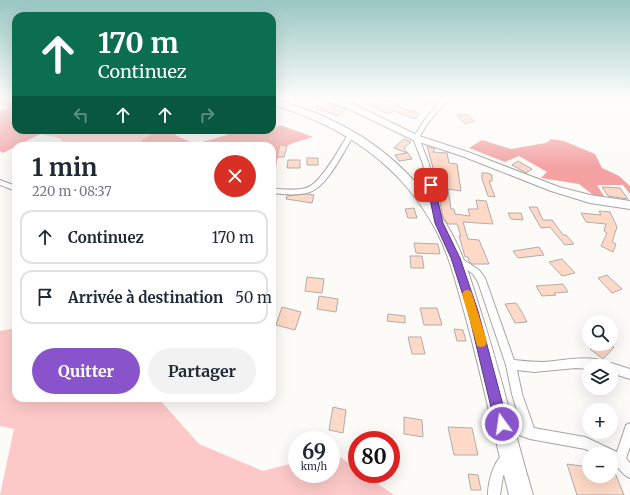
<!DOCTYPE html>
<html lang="fr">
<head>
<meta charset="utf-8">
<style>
  body { margin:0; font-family:Merriweather,serif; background:#f2f2f3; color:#1f2937; height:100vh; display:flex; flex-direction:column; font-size:15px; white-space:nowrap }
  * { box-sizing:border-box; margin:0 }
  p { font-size:13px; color:#747a83 }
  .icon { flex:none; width:22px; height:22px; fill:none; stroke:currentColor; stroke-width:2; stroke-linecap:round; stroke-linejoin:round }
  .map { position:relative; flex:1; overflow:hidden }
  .sheet { position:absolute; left:12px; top:142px; width:264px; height:260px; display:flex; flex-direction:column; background:#fff; border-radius:12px; box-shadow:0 4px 16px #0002 }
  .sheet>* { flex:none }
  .guide { position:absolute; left:12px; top:12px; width:264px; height:122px; border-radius:12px; box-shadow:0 4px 16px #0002; background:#0b6e4f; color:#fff; overflow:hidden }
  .tools { position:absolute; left:582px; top:315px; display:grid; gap:8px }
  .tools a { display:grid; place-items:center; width:36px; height:36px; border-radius:50%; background:#fff; box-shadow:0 4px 16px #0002; font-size:20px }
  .speed { position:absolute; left:288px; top:431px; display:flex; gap:8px; font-size:20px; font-weight:700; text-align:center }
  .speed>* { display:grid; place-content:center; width:52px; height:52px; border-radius:50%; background:#fff; box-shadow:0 4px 16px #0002; line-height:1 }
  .speed small { font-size:10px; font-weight:400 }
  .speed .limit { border:6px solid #d22; background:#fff; color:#111 }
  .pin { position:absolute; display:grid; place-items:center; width:34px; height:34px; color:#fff; margin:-17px; border-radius:8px; box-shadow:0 2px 6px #0006 }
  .me { position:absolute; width:44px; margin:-22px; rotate:346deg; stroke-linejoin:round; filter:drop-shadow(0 0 3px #0008) }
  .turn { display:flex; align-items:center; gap:14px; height:84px; padding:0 20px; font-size:18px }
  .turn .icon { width:52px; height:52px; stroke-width:2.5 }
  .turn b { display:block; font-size:28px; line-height:34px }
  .lanes { display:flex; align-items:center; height:38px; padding:0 20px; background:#0003; justify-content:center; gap:20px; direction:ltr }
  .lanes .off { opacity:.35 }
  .round { display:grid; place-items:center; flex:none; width:42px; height:42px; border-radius:21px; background:#f2f2f3 }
  .headline { display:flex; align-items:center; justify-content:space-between; height:68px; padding:0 20px }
  h1 { font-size:24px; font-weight:700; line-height:30px }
  .cta { display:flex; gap:8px; margin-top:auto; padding:8px 20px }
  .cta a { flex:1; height:46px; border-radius:24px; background:#8954cb; color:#fff; font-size:16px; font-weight:700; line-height:46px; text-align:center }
  .cta a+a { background:#f2f2f3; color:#1f2937 }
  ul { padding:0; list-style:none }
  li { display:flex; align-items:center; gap:12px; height:54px; margin:0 8px 6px; padding:0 12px; border:2px solid #e0e1e3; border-radius:12px }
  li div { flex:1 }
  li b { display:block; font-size:15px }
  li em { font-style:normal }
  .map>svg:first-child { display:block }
</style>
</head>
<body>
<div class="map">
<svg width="630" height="495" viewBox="0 0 630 495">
  <rect width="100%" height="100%" fill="#fdfbf8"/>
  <path fill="#fcc9c8" d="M 409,99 L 449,99 L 447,105 L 425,105 Z
    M 48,130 L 144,130 L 153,134 L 142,140 L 141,146 L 67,146 L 59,138 L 41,134 Z
    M 16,328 L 16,398 L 158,398 L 199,444 L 263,471 L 297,462 L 297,474 L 331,474 L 331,453 L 333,452 L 357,469 L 357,474 L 364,474 L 394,495 L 0,495 L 14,429 L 0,426 L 0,331 Z"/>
  <path fill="#f3a1a1" d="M 0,99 L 13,101 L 16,100 L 16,130 L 48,130 L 3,153 L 0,151 L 0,111 L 9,107 L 0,104 Z
    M 280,125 L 313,137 C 291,144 277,144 276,170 L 272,174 L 272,146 L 141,146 L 142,140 L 158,130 L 179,130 L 175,135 L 195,144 L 227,135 L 231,130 L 253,130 L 264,132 L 272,130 Z
    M 551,139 L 564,141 L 595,154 L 602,168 L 619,176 L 630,186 L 630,194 L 623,185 L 597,185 L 605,198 L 593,195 L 579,184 L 541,178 L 547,172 L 519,156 L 505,162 L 469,148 L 482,140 L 511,149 L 546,143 Z"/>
  <path fill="#ffd9c7" stroke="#b0acab" d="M 361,99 L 386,99 L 410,112 L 412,110 L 420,114 L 415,119 L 394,111 L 387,114 Z
    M 322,101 L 326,102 L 346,109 L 338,116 L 316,108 Z
    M 467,114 L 474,121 L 465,124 L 457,115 Z
    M 404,139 L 411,142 L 404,148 L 412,159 L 399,161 L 395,155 L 407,153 L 394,148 Z
    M 280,145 L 287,146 L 284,157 L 277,157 Z
    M 427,146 L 435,149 L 433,152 L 447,153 L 449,163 L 457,164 L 461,191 L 448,189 L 451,209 L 454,209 L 455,214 L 470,216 L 468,209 L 478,209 L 476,200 L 486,201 L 493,224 L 463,222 L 468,239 L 479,240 L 489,264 L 472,264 L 469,261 L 468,257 L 465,257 L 459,236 L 461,236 L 457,224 L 448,224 L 443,217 L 435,175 Z
    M 307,158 L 318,158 L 318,165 L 307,165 Z
    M 288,160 L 300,160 L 300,168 L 287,168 Z
    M 518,161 L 532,169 L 526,173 L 512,165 Z
    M 482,173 L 487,173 L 492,175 L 492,181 L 489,181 L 495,197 L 488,196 L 482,179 Z
    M 602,187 L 620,188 L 628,199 L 608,196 Z
    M 307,194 L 314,195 L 312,203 L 286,199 L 287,196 Z
    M 529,207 L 537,207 L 543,220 L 552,220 L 563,235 L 566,235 L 574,244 L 565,245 L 550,227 L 541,228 Z
    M 414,208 L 417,218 L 408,218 L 405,209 Z
    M 599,211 L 610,212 L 617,227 L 612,242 L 616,244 L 613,252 L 601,246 L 607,233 L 604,231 L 606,224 L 586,222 L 581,213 L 601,215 Z
    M 508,213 L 521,213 L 523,220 L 511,219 Z
    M 414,243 L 438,244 L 440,254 L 416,253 Z
    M 539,247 L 544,255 L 518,258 L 513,251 Z
    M 410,256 L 422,256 L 424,268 L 411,268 Z
    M 562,259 L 575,273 L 562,276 L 549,262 Z
    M 607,275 L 622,289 L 612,293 L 598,278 Z
    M 307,277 L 324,279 L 322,293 L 305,291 Z
    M 563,284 L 568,292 L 554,293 L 556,295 L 542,296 L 536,286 Z
    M 319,296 L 338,299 L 336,312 L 317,309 Z
    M 516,303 L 520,309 L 527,322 L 515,323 L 505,304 Z
    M 282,307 L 301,312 L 295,330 L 276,325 Z
    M 420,308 L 437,308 L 442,325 L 424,325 Z
    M 388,314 L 405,316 L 405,323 L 387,321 Z
    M 454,329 L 463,330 L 466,341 L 457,341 Z
    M 408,337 L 421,337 L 425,354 L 412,354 Z
    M 595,344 L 611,344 L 614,347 L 603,359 L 590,349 Z
    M 333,407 L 346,410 L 343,433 L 329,430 Z
    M 404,417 L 422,420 L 423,437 L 404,434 Z
    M 448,427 L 472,428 L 478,455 L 454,455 Z
    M 611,463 L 624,495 L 577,495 L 567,464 L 589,467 L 589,476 L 611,476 Z
    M 468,474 L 478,475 L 481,490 L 471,490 Z"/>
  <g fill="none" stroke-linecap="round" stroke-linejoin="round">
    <g stroke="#a7a5a3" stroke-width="2">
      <path id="street" d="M 442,99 L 448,99 L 427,124 L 419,138 L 429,164 L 442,219 L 438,222 L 434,219 L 423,164 L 413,138 L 423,122 Z
        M 352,131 L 355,133 C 345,149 328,186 310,192 C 298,196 284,194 272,193 L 272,189 C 283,189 295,191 306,188 C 321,184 340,147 349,133 Z
        M 0,180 L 16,186 L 16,191 L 0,185 Z
        M 458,256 L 479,270 L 485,278 L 514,360 C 524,361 533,362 542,362 C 563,361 586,354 607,362 L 607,364 L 611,363 L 630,369 L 630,379 L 611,373 L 611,366 L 589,366 L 589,369 L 576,368 L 534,372 L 517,370 L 522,394 L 534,428 L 585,437 L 617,452 L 626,425 L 630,423 L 630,447 L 626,458 L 630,463 L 630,478 C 622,475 618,466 611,461 L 611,454 L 596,454 L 585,449 L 530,439 L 500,428 L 498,424 L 500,420 L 504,418 L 521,424 L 512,394 L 506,365 L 478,282 L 473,274 L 455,261 L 454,259 L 455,257 Z
        M 508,451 L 512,453 L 514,457 L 503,476 L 500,495 L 488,495 C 488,482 494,457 508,451 Z"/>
    </g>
    <g stroke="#a7a5a3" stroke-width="2">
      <path id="secondary" d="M 323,99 L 335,99 L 353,104 L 419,136 L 468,152 L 559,187 L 590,195 L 630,201 L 630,209 L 590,203 L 551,191 L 462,156 L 413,140 L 347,108 Z"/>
    </g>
    <g stroke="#a7a5a3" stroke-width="2">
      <path id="highway" d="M 272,99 C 348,118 408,159 448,227 C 462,250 470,277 478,303 C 499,366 514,431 533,495 L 509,495 C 493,431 480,367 462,304 C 455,280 449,255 437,232 C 403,166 343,125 272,105 Z"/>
    </g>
    <use href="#street" fill="#fff" fill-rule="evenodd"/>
    <use href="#secondary" fill="#fff" fill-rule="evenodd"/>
    <use href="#highway" fill="#fff" fill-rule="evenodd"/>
  </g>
  <linearGradient id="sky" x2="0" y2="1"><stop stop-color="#99c7c2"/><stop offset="0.59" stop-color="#fefdfc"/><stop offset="1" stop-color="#fefdfc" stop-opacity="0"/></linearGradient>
  <rect width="630" height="168" fill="url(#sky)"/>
  <path fill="#8954cb" stroke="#593784" d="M 428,183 L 433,183 L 434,185 L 443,223 L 460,258 L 478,311 L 508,424 L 506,428 L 502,430 L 497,428 L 495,424 L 468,311 L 451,258 L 435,223 L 427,185 Z"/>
  <path fill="#f59e0b" d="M 467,290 L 471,291 L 472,294 L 487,342 L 485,346 L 481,347 L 477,346 L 476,342 L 462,294 L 464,291 Z"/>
</svg>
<div class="tools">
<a><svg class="icon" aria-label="search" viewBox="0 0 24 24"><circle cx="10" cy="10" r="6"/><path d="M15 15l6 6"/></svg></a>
<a><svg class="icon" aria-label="layers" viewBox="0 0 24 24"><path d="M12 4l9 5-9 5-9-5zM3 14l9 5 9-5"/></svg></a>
<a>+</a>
<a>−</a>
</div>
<div class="speed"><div>69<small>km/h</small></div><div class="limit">80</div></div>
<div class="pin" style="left:431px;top:185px;background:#d93025"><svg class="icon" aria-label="arrive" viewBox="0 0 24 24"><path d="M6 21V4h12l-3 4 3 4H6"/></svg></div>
<svg class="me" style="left:502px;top:424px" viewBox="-20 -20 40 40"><circle r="17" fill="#8954cb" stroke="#fff" stroke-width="3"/><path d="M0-11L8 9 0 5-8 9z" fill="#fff"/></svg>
<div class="guide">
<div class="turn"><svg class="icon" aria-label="ahead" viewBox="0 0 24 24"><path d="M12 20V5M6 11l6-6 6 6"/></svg><div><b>170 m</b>Continuez</div></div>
<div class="lanes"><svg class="icon off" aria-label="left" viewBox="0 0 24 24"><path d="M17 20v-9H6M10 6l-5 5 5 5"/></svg><svg class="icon" aria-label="ahead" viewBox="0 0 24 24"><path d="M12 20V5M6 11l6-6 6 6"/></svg><svg class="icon" aria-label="ahead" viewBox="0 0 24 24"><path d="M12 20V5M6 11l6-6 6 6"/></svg><svg class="icon off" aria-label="right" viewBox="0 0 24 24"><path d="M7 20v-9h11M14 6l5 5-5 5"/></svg></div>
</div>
<section class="sheet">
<div class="headline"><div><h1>1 min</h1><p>220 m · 08:37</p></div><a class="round" style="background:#d93025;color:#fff"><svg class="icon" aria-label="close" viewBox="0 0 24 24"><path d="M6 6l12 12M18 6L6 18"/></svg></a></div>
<ul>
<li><svg class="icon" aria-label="ahead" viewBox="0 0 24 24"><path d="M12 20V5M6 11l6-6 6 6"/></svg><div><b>Continuez</b></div><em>170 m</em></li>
<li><svg class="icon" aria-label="arrive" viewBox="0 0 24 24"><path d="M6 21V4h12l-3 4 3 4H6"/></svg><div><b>Arrivée à destination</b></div><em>50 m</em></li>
</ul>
<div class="cta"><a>Quitter</a><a>Partager</a></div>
</section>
</div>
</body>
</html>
